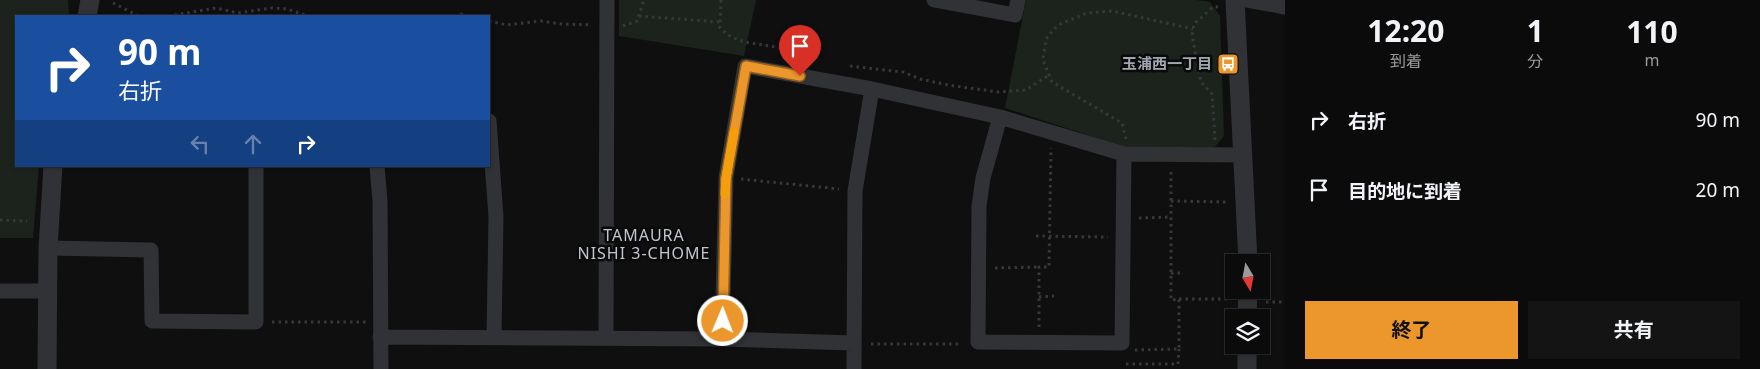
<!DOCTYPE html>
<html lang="ja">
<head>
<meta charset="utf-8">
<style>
  body { margin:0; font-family:"Noto Sans","Noto Sans JP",sans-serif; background:#141415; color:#f1f3f6; height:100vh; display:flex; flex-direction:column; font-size:19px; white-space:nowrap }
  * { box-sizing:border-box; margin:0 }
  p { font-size:16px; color:#9a9b9d }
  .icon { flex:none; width:28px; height:28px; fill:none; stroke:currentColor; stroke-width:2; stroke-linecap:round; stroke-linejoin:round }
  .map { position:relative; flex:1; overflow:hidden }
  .drawer { display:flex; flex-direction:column; background:#0b0b0c; width:475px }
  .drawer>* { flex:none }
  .guide { position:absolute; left:15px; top:15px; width:475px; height:152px; border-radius:0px; box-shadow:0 1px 4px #0004,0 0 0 1px #2b2b2d; background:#1a4fa0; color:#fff; overflow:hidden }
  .needle { width:32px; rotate:170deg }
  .buttons { position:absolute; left:1225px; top:254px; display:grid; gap:10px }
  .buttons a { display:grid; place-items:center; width:45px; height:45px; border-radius:0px; background:#0b0b0c; box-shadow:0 1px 4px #0004,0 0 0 1px #2b2b2d; font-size:25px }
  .pin { position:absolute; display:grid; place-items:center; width:42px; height:42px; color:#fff; margin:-51px -21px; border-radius:50% 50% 50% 0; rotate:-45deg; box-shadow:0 0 5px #0007 }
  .pin .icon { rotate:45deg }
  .me { position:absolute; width:55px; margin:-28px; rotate:1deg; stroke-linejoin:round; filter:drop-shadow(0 0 4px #0008) }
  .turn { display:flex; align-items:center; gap:18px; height:105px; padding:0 20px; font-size:22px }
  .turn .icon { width:65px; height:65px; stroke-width:2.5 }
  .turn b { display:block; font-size:35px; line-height:42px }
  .lanes { display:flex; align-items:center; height:48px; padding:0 20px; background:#0003; justify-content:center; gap:25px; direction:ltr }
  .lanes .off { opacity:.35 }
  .eta { display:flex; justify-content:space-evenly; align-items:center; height:85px; text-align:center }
  .eta b { font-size:30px; font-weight:700; line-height:35px }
  .primary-button { display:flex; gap:10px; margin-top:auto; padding:10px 20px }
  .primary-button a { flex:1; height:58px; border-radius:0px; background:#eb972c; color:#111; font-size:20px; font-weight:700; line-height:58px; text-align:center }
  .primary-button a+a { background:#141415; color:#f1f3f6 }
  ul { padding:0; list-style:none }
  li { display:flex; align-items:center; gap:15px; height:70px; padding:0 20px }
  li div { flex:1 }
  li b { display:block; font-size:19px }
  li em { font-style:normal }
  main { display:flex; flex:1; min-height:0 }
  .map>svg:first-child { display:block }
</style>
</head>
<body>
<main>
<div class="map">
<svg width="1285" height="369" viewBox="0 0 1285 369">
  <rect width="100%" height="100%" fill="#0f0f10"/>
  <path fill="#1c231c" d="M 0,0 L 68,0 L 69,16 L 16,16 L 16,166 L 39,166 L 33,238 L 0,238 Z
    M 619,0 L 756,0 L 744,56 L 619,36 Z
    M 1026,0 L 1196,0 L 1210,2 L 1220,16 L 1224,136 L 1214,148 L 1132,148 L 1121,146 L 1005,108 Z"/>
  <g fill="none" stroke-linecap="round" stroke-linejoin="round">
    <path stroke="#36383c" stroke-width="3" stroke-dasharray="2.5 4" stroke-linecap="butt" d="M 721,0 L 720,28 C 738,46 757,42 779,48 C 788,51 797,55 805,58
      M 113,3 L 139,16
      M 168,16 L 216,8 L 238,13 L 271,8 L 287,9 L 308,16
      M 327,16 L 379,16
      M 454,16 L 460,14 L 470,16
      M 639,16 L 720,22
      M 489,21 L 507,25 L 541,21 L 561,24 L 592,25
      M 623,26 L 637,21 L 644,0
      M 850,66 L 903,72 L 920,79 L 948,85 L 998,92 L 1026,90 L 1049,75
      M 1126,139 L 1122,123 L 1052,82 L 1043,60 L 1046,39 L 1058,25 L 1087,13 L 1112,11 L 1193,29
      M 1215,140 L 1212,94 L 1201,82 L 1192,35 L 1194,24 L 1213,7 L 1218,7
      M 741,179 L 839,189
      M 1171,201 L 1228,202
      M 1139,218 L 1171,217
      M 0,220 L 27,221
      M 1036,236 L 1108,237
      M 995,268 L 1039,267
      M 1171,273 L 1183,273
      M 1039,297 L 1054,296
      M 1179,299 L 1231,299
      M 1266,302 L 1285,302
      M 272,322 L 366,322
      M 1039,327 L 1039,267 L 1049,267 L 1051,148
      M 871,344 L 962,344
      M 1135,350 L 1179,349 L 1179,299 L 1171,300 L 1171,170
      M 1126,364 L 1178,364 L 1179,349"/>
    <path stroke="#303235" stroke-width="15" d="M 934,0 L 1015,15 L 1018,0
      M 1247,0 L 1285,7
      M 1000,117 L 983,178 L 979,206 L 978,342 L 1122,343 L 1124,154
      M 489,121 L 496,217 L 494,337
      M 377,166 L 380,201 L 381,369
      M 48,248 L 151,250 L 152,321 L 256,322 L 256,166
      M 0,291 L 46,291
      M 380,337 L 722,339 L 854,343
      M 606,338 L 607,0
      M 722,339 L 726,177 L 745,66 L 872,89 L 1000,117 L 1124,154 L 1243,155
      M 854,369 L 855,191 L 872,89"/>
    <path stroke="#303235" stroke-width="19" d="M 1235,0 L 1248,262
      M 87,16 L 90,0
      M 1247,318 L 1248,290
      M 47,369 L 48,248 L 53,166
      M 1247,369 L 1247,345"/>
  </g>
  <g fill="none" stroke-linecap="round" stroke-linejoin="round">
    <g stroke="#99621d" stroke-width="12">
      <path id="route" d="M 723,321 L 726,178 L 746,66 L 800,76"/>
    </g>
    <use href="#route" stroke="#eb972c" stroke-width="9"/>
    <path stroke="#f59e0b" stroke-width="9" d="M 725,194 L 726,178 L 734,132"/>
  </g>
  <defs>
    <g id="bus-square" transform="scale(1.125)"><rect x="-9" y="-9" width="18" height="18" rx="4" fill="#eb972c" stroke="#0a0a0b"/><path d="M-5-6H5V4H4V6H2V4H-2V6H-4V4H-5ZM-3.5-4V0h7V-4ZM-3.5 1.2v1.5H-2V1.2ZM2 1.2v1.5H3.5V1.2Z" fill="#fff"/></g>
  </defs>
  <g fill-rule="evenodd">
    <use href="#bus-square" x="1228" y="64"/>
  </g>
  <g text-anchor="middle" stroke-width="5" stroke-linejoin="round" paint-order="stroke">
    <g font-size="15" font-weight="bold" fill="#a0a7b1" stroke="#0a0a0b" text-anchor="end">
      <text x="1212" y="69">玉浦西一丁目</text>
    </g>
    <g font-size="16" letter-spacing="1" fill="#c1c6cd" stroke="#0a0a0b">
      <text x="644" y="241">TAMAURA<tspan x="644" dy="18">NISHI 3-CHOME</tspan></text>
    </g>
  </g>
</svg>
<div class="buttons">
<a><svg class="needle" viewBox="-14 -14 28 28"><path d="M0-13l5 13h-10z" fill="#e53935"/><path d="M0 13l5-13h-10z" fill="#9a9b9d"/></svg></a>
<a><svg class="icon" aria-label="layers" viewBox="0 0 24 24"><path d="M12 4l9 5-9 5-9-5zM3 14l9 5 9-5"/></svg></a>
</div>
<div class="pin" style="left:800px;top:76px;background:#d93025"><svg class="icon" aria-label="arrive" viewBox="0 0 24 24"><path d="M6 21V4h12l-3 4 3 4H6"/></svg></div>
<svg class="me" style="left:723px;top:321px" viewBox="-20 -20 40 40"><circle r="17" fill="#eb972c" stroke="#fff" stroke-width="3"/><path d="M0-11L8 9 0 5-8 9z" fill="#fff"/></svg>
<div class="guide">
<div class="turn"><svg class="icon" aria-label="right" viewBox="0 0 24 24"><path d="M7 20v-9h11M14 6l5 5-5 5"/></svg><div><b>90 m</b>右折</div></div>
<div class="lanes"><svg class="icon off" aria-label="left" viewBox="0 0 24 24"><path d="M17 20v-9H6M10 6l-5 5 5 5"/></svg><svg class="icon off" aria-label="ahead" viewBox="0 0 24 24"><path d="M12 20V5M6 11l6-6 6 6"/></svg><svg class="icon" aria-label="right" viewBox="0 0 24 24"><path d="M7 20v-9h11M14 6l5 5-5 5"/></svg></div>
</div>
</div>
<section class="drawer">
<div class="eta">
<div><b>12:20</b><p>到着</p></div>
<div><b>1</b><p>分</p></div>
<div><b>110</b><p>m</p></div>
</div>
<ul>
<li><svg class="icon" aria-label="right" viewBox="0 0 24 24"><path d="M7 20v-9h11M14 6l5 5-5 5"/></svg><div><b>右折</b></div><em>90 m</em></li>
<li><svg class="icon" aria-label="arrive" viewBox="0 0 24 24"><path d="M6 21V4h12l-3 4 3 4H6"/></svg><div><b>目的地に到着</b></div><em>20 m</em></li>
</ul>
<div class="primary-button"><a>終了</a><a>共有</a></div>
</section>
</main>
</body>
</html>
